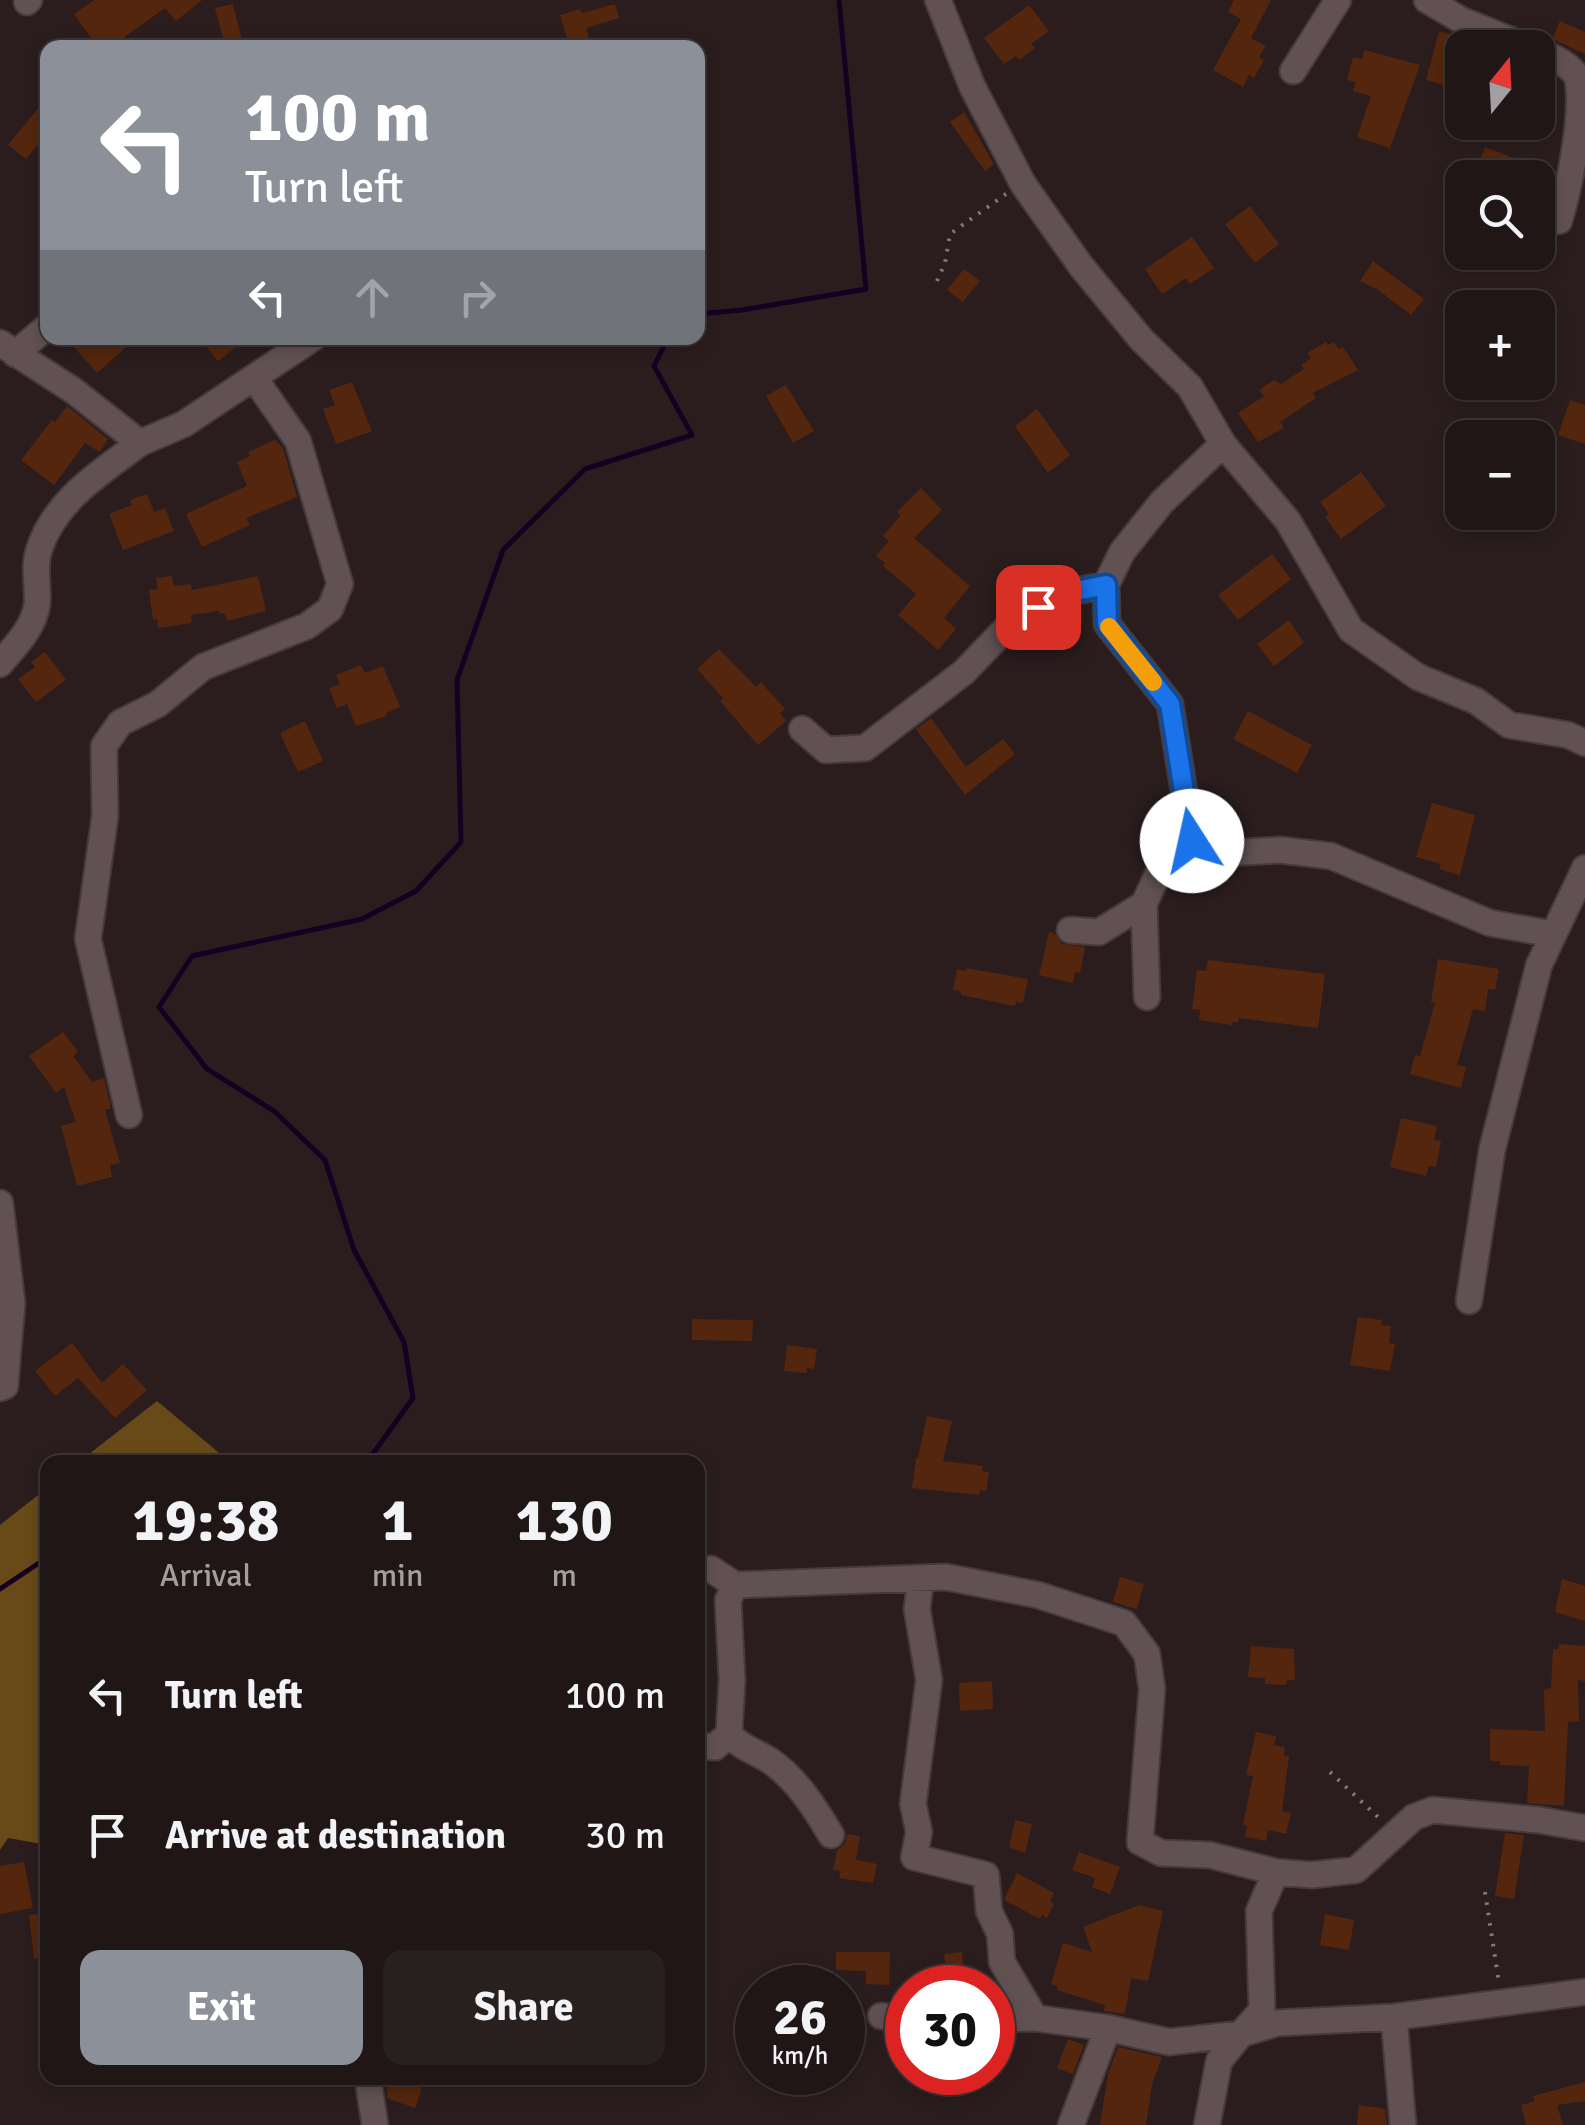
<!DOCTYPE html>
<html lang="en">
<head>
<meta charset="utf-8">
<style>
  body { margin:0; font-family:Signika,sans-serif; background:#281f1f; color:#f1f3f6; height:100vh; display:flex; flex-direction:column; font-size:38px; white-space:nowrap }
  * { box-sizing:border-box; margin:0 }
  p { font-size:32px; color:#a29fa1 }
  .icon { flex:none; width:55px; height:55px; fill:none; stroke:currentColor; stroke-width:2; stroke-linecap:round; stroke-linejoin:round }
  .map { position:relative; flex:1; overflow:hidden }
  .panel { position:absolute; left:40px; top:1455px; width:665px; height:630px; display:flex; flex-direction:column; background:#201616; border-radius:20px; box-shadow:0 5px 15px #0003,0 0 0 2px #3d3535 }
  .panel>* { flex:none }
  .banner { position:absolute; left:40px; top:40px; width:665px; height:305px; border-radius:20px; box-shadow:0 5px 15px #0003,0 0 0 2px #3d3535; background:#8c9099; color:#fff; overflow:hidden }
  .needle { width:65px; rotate:18deg }
  .controls { position:absolute; left:1445px; top:30px; display:grid; gap:20px }
  .controls a { display:grid; place-items:center; width:110px; height:110px; border-radius:20px; background:#201616; box-shadow:0 5px 15px #0003,0 0 0 2px #3d3535; font-size:50px }
  .speed { position:absolute; left:735px; top:1965px; display:flex; gap:20px; font-size:50px; font-weight:700; text-align:center }
  .speed>* { display:grid; place-content:center; width:130px; height:130px; border-radius:50%; background:#201616; box-shadow:0 5px 15px #0003,0 0 0 2px #3d3535; line-height:1 }
  .speed small { font-size:25px; font-weight:400 }
  .speed .limit { border:15px solid #d22; background:#fff; color:#111 }
  .pin { position:absolute; display:grid; place-items:center; width:85px; height:85px; color:#fff; margin:-42px; border-radius:20px; box-shadow:0 5px 15px #0006 }
  .me { position:absolute; width:110px; margin:-55px; rotate:350deg; stroke-linejoin:round; filter:drop-shadow(0 0 8px #0008) }
  .turn { display:flex; align-items:center; gap:35px; height:210px; padding:0 40px; font-size:45px }
  .turn .icon { width:130px; height:130px; stroke-width:2.5 }
  .turn b { display:block; font-size:70px; line-height:85px }
  .lanes { display:flex; align-items:center; height:95px; padding:0 40px; background:#0003; justify-content:center; gap:50px; direction:ltr }
  .lanes .off { opacity:.35 }
  .eta { display:flex; justify-content:space-evenly; align-items:center; height:170px; text-align:center }
  .eta b { font-size:60px; font-weight:700; line-height:70px }
  .button { display:flex; gap:20px; margin-top:auto; padding:20px 40px }
  .button a { flex:1; height:115px; border-radius:20px; background:#8c9099; color:#fff; font-size:40px; font-weight:700; line-height:115px; text-align:center }
  .button a+a { background:#281f1f; color:#f1f3f6 }
  ul { padding:0; list-style:none }
  li { display:flex; align-items:center; gap:30px; height:140px; padding:0 40px }
  li div { flex:1 }
  li b { display:block; font-size:38px }
  li em { font-style:normal }
  .map>svg:first-child { display:block }
</style>
</head>
<body>
<div class="map">
<svg width="1585" height="2125" viewBox="0 0 1585 2125">
  <rect width="100%" height="100%" fill="#2b1d1e"/>
  <path fill="#674a17" d="M 157,1401 L 230,1462 L 79,1462 Z
    M 47,1488 L 47,1845 L 8,1838 L 0,1850 L 0,1525 Z"/>
  <g fill="none" stroke-linecap="round" stroke-linejoin="round">
    <path stroke="#150022" stroke-width="5" d="M 698,314 L 742,310 L 866,289 L 839,0
      M 367,1462 L 413,1398 L 404,1342 L 354,1250 L 325,1160 L 274,1111 L 207,1069 L 159,1007 L 192,956 L 362,919 L 416,891 L 461,842 L 457,680 L 503,550 L 585,469 L 692,435 L 654,366 L 668,338
      M 0,1589 L 48,1557"/>
  </g>
  <path fill="#54260d" d="M 94,0 L 202,0 L 176,21 L 165,8 L 109,48 L 98,48 L 74,14 Z
    M 1234,0 L 1271,0 L 1251,38 L 1266,46 L 1259,57 L 1264,60 L 1254,78 L 1249,75 L 1243,87 L 1213,70 L 1241,19 L 1228,12 Z
    M 233,4 L 244,48 L 218,48 L 223,38 L 215,8 Z
    M 615,4 L 619,18 L 586,28 L 592,48 L 580,48 L 576,40 L 568,42 L 560,15 L 580,9 L 582,13 Z
    M 1029,5 L 1049,31 L 1031,44 L 1035,48 L 1019,60 L 1016,56 L 1004,64 L 984,38 Z
    M 1560,21 L 1585,32 L 1585,54 L 1552,39 Z
    M 1439,31 L 1462,38 L 1462,69 L 1458,89 L 1426,80 Z
    M 1364,50 L 1420,65 L 1390,148 L 1357,137 L 1371,96 L 1353,91 L 1356,82 L 1347,80 L 1353,57 L 1362,59 Z
    M 48,96 L 48,132 L 26,159 L 8,145 Z
    M 964,112 L 994,164 L 985,171 L 950,122 Z
    M 1485,147 L 1516,159 L 1508,178 L 1473,178 Z
    M 1250,206 L 1279,244 L 1255,263 L 1225,224 Z
    M 1192,237 L 1214,268 L 1190,284 L 1186,278 L 1162,294 L 1145,269 Z
    M 1373,261 L 1424,299 L 1411,315 L 1377,289 L 1360,281 Z
    M 964,269 L 980,281 L 963,302 L 947,290 Z
    M 80,338 L 136,338 L 97,373 L 72,345 Z
    M 199,338 L 248,338 L 218,361 Z
    M 1326,342 L 1328,345 L 1334,342 L 1339,349 L 1343,347 L 1358,370 L 1313,393 L 1316,398 L 1280,422 L 1284,428 L 1258,442 L 1238,413 L 1264,396 L 1259,390 L 1274,380 L 1281,384 L 1304,369 L 1301,365 L 1311,358 L 1307,353 Z
    M 352,382 L 372,431 L 336,444 L 323,409 L 335,405 L 329,390 Z
    M 786,385 L 814,431 L 793,443 L 766,396 Z
    M 1570,400 L 1585,405 L 1585,444 L 1558,435 Z
    M 67,406 L 108,439 L 100,452 L 85,443 L 54,485 L 21,460 L 52,420 L 55,422 Z
    M 1037,409 L 1070,455 L 1048,473 L 1015,426 Z
    M 275,440 L 283,448 L 297,497 L 246,518 L 250,525 L 202,547 L 186,514 L 247,486 L 237,462 L 250,456 L 248,452 Z
    M 1361,472 L 1386,506 L 1341,539 L 1325,517 L 1329,514 L 1320,502 Z
    M 921,488 L 942,510 L 914,538 L 970,586 L 944,618 L 956,629 L 938,650 L 898,615 L 916,594 L 883,566 L 885,563 L 876,556 L 889,541 L 883,536 L 901,515 L 897,512 Z
    M 147,494 L 154,512 L 165,508 L 174,531 L 123,550 L 109,514 L 132,505 L 130,500 Z
    M 1272,554 L 1291,579 L 1238,620 L 1218,595 Z
    M 172,576 L 174,586 L 191,584 L 192,590 L 258,576 L 266,611 L 227,621 L 225,613 L 220,614 L 219,611 L 191,615 L 192,623 L 158,628 L 157,619 L 153,620 L 149,590 L 158,589 L 156,578 Z
    M 1289,620 L 1304,643 L 1274,666 L 1257,644 Z
    M 719,649 L 756,687 L 761,682 L 785,709 L 780,713 L 786,721 L 758,745 L 720,701 L 723,698 L 697,669 Z
    M 45,652 L 66,680 L 36,702 L 18,679 L 35,667 L 31,662 Z
    M 361,665 L 365,673 L 383,666 L 400,707 L 386,713 L 387,716 L 356,726 L 347,704 L 337,708 L 329,688 L 340,684 L 336,675 Z
    M 1248,711 L 1312,745 L 1297,773 L 1233,739 Z
    M 931,718 L 966,767 L 1003,739 L 1015,754 L 965,795 L 916,729 Z
    M 305,721 L 323,761 L 298,772 L 280,733 Z
    M 1432,803 L 1475,815 L 1460,875 L 1439,869 L 1441,864 L 1416,857 Z
    M 1049,932 L 1054,933 L 1062,944 L 1085,947 L 1080,973 L 1075,972 L 1073,983 L 1039,975 Z
    M 1438,959 L 1499,969 L 1495,990 L 1488,989 L 1485,1011 L 1473,1009 L 1457,1065 L 1466,1067 L 1461,1088 L 1410,1074 L 1415,1055 L 1420,1056 L 1435,1003 L 1431,1002 Z
    M 1208,960 L 1325,974 L 1318,1028 L 1239,1018 L 1238,1022 L 1232,1022 L 1232,1025 L 1199,1020 L 1200,1010 L 1192,1009 L 1197,970 L 1206,971 Z
    M 966,968 L 1028,979 L 1023,1003 L 1016,1002 L 1015,1006 L 961,995 L 961,991 L 953,990 L 957,969 L 966,971 Z
    M 63,1032 L 78,1052 L 73,1056 L 92,1082 L 104,1078 L 111,1108 L 105,1110 L 120,1163 L 110,1165 L 112,1177 L 77,1186 L 61,1126 L 76,1122 L 64,1087 L 56,1093 L 29,1056 Z
    M 1401,1118 L 1437,1126 L 1434,1140 L 1441,1141 L 1436,1167 L 1429,1166 L 1426,1176 L 1390,1167 Z
    M 1358,1317 L 1382,1320 L 1381,1325 L 1391,1326 L 1389,1343 L 1395,1344 L 1390,1371 L 1350,1365 Z
    M 692,1319 L 753,1320 L 752,1341 L 692,1340 Z
    M 72,1343 L 102,1383 L 123,1364 L 147,1390 L 115,1418 L 78,1378 L 55,1396 L 35,1371 Z
    M 787,1345 L 817,1349 L 814,1369 L 807,1368 L 806,1373 L 784,1371 Z
    M 927,1416 L 952,1421 L 943,1461 L 983,1466 L 982,1471 L 989,1472 L 986,1491 L 980,1490 L 979,1495 L 912,1488 L 916,1458 L 918,1458 Z
    M 1120,1577 L 1144,1584 L 1137,1609 L 1113,1602 Z
    M 1562,1579 L 1585,1586 L 1585,1621 L 1555,1612 Z
    M 1559,1644 L 1585,1646 L 1585,1681 L 1578,1680 L 1579,1721 L 1568,1722 L 1564,1806 L 1527,1803 L 1529,1766 L 1500,1765 L 1500,1761 L 1490,1761 L 1490,1729 L 1545,1731 L 1544,1690 L 1551,1688 L 1553,1649 L 1558,1649 Z
    M 1251,1646 L 1294,1649 L 1295,1680 L 1287,1680 L 1286,1685 L 1265,1684 L 1265,1678 L 1248,1677 Z
    M 992,1681 L 993,1709 L 960,1711 L 959,1683 Z
    M 1256,1732 L 1276,1736 L 1274,1745 L 1285,1747 L 1284,1755 L 1289,1756 L 1282,1811 L 1291,1813 L 1286,1834 L 1268,1830 L 1266,1841 L 1245,1837 L 1247,1826 L 1243,1825 L 1253,1776 L 1246,1775 Z
    M 1015,1820 L 1032,1824 L 1025,1853 L 1009,1847 Z
    M 1505,1833 L 1524,1835 L 1514,1899 L 1495,1896 Z
    M 847,1834 L 860,1836 L 856,1860 L 877,1864 L 873,1883 L 839,1878 L 841,1871 L 833,1870 L 837,1850 L 845,1844 Z
    M 1079,1852 L 1120,1867 L 1110,1894 L 1092,1887 L 1095,1878 L 1072,1870 Z
    M 24,1862 L 33,1908 L 0,1914 L 0,1866 Z
    M 1017,1873 L 1054,1893 L 1050,1901 L 1054,1904 L 1047,1918 L 1042,1915 L 1040,1919 L 1004,1900 Z
    M 1139,1905 L 1163,1911 L 1148,1981 L 1131,1978 L 1125,2014 L 1104,2011 L 1105,2005 L 1057,1990 L 1058,1987 L 1051,1984 L 1063,1943 L 1092,1952 L 1083,1927 Z
    M 48,1913 L 48,1957 L 34,1959 L 29,1915 Z
    M 1325,1914 L 1354,1920 L 1349,1950 L 1320,1945 Z
    M 836,1952 L 890,1952 L 889,1985 L 866,1984 L 866,1971 L 836,1970 Z
    M 962,1952 L 965,1988 L 924,1988 L 922,1970 L 946,1968 L 944,1954 Z
    M 1068,2039 L 1084,2045 L 1073,2074 L 1057,2068 Z
    M 1118,2047 L 1162,2057 L 1152,2085 L 1146,2125 L 1100,2125 L 1108,2074 Z
    M 387,2078 L 425,2078 L 415,2108 L 387,2098 Z
    M 1585,2082 L 1585,2101 L 1557,2105 L 1563,2125 L 1526,2125 L 1521,2105 L 1535,2101 L 1533,2096 Z
    M 1359,2105 L 1385,2109 L 1387,2125 L 1357,2125 Z"/>
  <g fill="none" stroke-linecap="round" stroke-linejoin="round">
    <g stroke="#463a3b" stroke-width="29">
      <path id="minor" d="M 938,0 L 972,86 L 1023,184 L 1081,266 L 1141,339 L 1190,387 L 1223,444 L 1288,521 L 1351,630 L 1418,677 L 1476,701 L 1509,725 L 1568,735 L 1585,743
        M 1427,0 L 1461,20 L 1530,48
        M 27,2 L 29,0
        M 1538,51 C 1553,57 1566,62 1577,76 C 1585,109 1570,185 1559,221
        M 1293,71 L 1338,0
        M 0,343 L 74,391 L 140,443 L 184,424 L 313,338
        M 15,354 L 48,326
        M 0,664 C 15,646 33,629 37,605 C 39,587 33,567 39,550 C 55,500 100,473 140,443
        M 802,729 L 826,750 L 865,748 L 964,672 L 1014,620 L 1061,594 L 1106,585
        M 1192,841 L 1170,704 L 1107,624 L 1106,585 L 1122,552 L 1162,502 L 1223,444
        M 1070,930 L 1099,932 L 1144,904
        M 1147,997 L 1144,904 L 1162,865 L 1192,841 L 1223,853 L 1280,850 L 1331,856 L 1490,923 L 1552,934
        M 129,1115 L 88,939 L 105,816 L 104,746 L 120,723 L 158,704 L 203,667 L 307,626 L 330,609 L 340,584 L 298,441 L 255,379
        M 0,1203 L 12,1303 L 5,1386 L 0,1388
        M 1469,1301 L 1492,1150 L 1539,965 L 1585,868
        M 698,1569 L 711,1569 L 735,1585
        M 921,1578 L 917,1609 L 929,1680 L 913,1804 L 919,1832 L 914,1857 L 986,1875 L 989,1911 L 1000,1934 L 1002,1962 L 1035,2018
        M 729,1734 C 740,1747 754,1751 769,1760 C 796,1778 815,1808 831,1835
        M 698,1746 L 715,1747 L 729,1734 L 732,1680 L 728,1600 L 735,1585 L 946,1577 L 1038,1595 L 1124,1623 L 1147,1654 L 1152,1689 L 1140,1842 L 1161,1853 L 1210,1855 L 1276,1872 L 1312,1875 L 1356,1870 L 1414,1817 L 1433,1810 L 1539,1820 L 1585,1828
        M 881,2016 L 908,2019
        M 1394,2017 L 1403,2125
        M 992,2019 L 1035,2018 L 1108,2028 L 1169,2042 L 1241,2034 L 1262,2010 L 1259,1911 L 1276,1872
        M 368,2080 L 375,2125
        M 1071,2125 L 1108,2028
        M 1207,2125 L 1219,2061 L 1241,2034 L 1277,2023 L 1394,2017 L 1585,1992"/>
    </g>
    <path stroke="#847879" stroke-width="4" stroke-dasharray="2.5 8" stroke-linecap="butt" d="M 937,281 L 945,263 L 950,234 L 1006,194
      M 1330,1772 L 1379,1818
      M 1485,1892 L 1499,1983"/>
    <use href="#minor" stroke="#615152" stroke-width="25"/>
  </g>
  <g fill="none" stroke-linecap="round" stroke-linejoin="round">
    <g stroke="#114b97" stroke-width="25">
      <path id="route" d="M 1038,607 L 1061,594 L 1106,585 L 1107,624 L 1170,704 L 1192,841"/>
    </g>
    <use href="#route" stroke="#1a73e8" stroke-width="18"/>
    <path stroke="#f59e0b" stroke-width="18" d="M 1109,627 L 1153,682"/>
  </g>
</svg>
<div class="controls">
<a><svg class="needle" viewBox="-14 -14 28 28"><path d="M0-13l5 13h-10z" fill="#e53935"/><path d="M0 13l5-13h-10z" fill="#a29fa1"/></svg></a>
<a><svg class="icon" aria-label="search" viewBox="0 0 24 24"><circle cx="10" cy="10" r="6"/><path d="M15 15l6 6"/></svg></a>
<a>+</a>
<a>−</a>
</div>
<div class="speed"><div>26<small>km/h</small></div><div class="limit">30</div></div>
<div class="pin" style="left:1038px;top:607px;background:#d93025"><svg class="icon" aria-label="arrive" viewBox="0 0 24 24"><path d="M6 21V4h12l-3 4 3 4H6"/></svg></div>
<svg class="me" style="left:1192px;top:841px" viewBox="-20 -20 40 40"><circle r="19" fill="#fff"/><path d="M0-13L10 11 0 6-10 11z" fill="#1a73e8"/></svg>
<div class="banner">
<div class="turn"><svg class="icon" aria-label="left" viewBox="0 0 24 24"><path d="M17 20v-9H6M10 6l-5 5 5 5"/></svg><div><b>100 m</b>Turn left</div></div>
<div class="lanes"><svg class="icon" aria-label="left" viewBox="0 0 24 24"><path d="M17 20v-9H6M10 6l-5 5 5 5"/></svg><svg class="icon off" aria-label="ahead" viewBox="0 0 24 24"><path d="M12 20V5M6 11l6-6 6 6"/></svg><svg class="icon off" aria-label="right" viewBox="0 0 24 24"><path d="M7 20v-9h11M14 6l5 5-5 5"/></svg></div>
</div>
<section class="panel">
<div class="eta">
<div><b>19:38</b><p>Arrival</p></div>
<div><b>1</b><p>min</p></div>
<div><b>130</b><p>m</p></div>
</div>
<ul>
<li><svg class="icon" aria-label="left" viewBox="0 0 24 24"><path d="M17 20v-9H6M10 6l-5 5 5 5"/></svg><div><b>Turn left</b></div><em>100 m</em></li>
<li><svg class="icon" aria-label="arrive" viewBox="0 0 24 24"><path d="M6 21V4h12l-3 4 3 4H6"/></svg><div><b>Arrive at destination</b></div><em>30 m</em></li>
</ul>
<div class="button"><a>Exit</a><a>Share</a></div>
</section>
</div>
</body>
</html>
